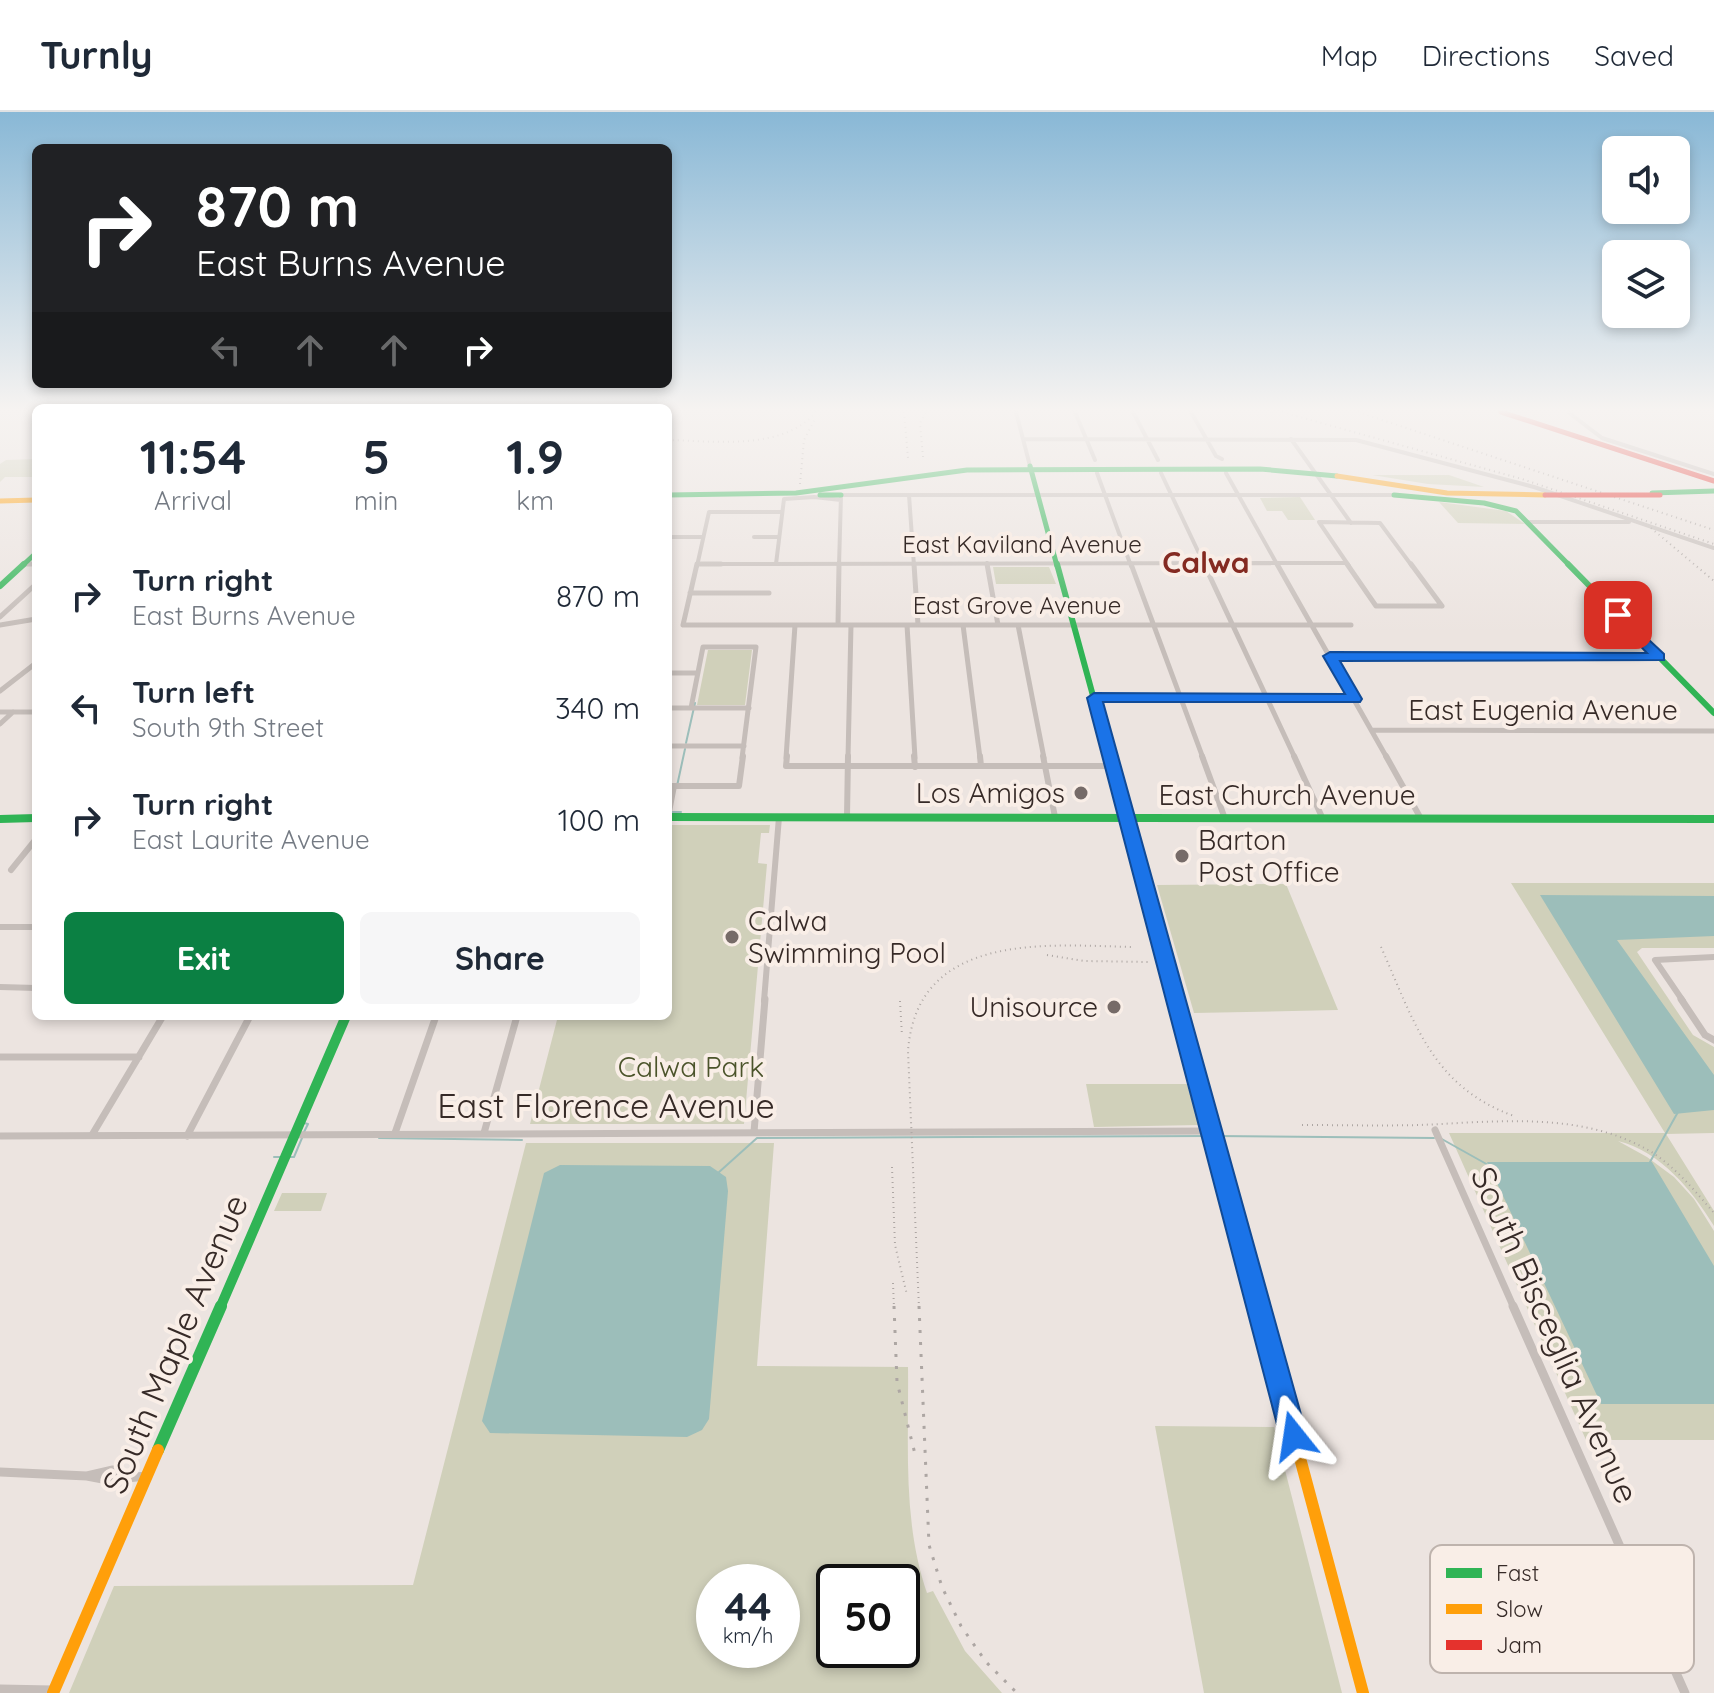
<!DOCTYPE html>
<html lang="en">
<head>
<meta charset="utf-8">
<style>
  body { margin:0; font-family:Quicksand,sans-serif; background:#f6f6f7; color:#1f2937; height:100vh; display:flex; flex-direction:column; font-size:30px; white-space:nowrap }
  * { box-sizing:border-box; margin:0 }
  p { font-size:26px; color:#747a83 }
  .icon { flex:none; width:44px; height:44px; fill:none; stroke:currentColor; stroke-width:2; stroke-linecap:round; stroke-linejoin:round }
  .map { position:relative; flex:1; overflow:hidden }
  .sheet { position:absolute; left:32px; top:292px; width:640px; height:616px; display:flex; flex-direction:column; background:#fff; border-radius:12px; box-shadow:0 4px 12px #0003 }
  .sheet>* { flex:none }
  .hud { position:absolute; left:32px; top:32px; width:640px; height:244px; border-radius:12px; box-shadow:0 4px 12px #0003; background:#202124; color:#fff; overflow:hidden }
  .buttons { position:absolute; left:1602px; top:24px; display:grid; gap:16px }
  .buttons a { display:grid; place-items:center; width:88px; height:88px; border-radius:12px; background:#fff; box-shadow:0 4px 12px #0003; font-size:40px }
  .speed { position:absolute; left:696px; top:1452px; display:flex; gap:16px; font-size:40px; font-weight:700; text-align:center }
  .speed>* { display:grid; place-content:center; width:104px; height:104px; border-radius:50%; background:#fff; box-shadow:0 4px 12px #0003; line-height:1 }
  .speed small { font-size:20px; font-weight:400 }
  .speed .limit { border:4px solid #111; border-radius:12px; background:#fff; color:#111 }
  .pin { position:absolute; display:grid; place-items:center; width:68px; height:68px; color:#fff; margin:-34px; border-radius:16px; box-shadow:0 4px 12px #0006 }
  .me { position:absolute; width:88px; margin:-44px; rotate:345deg; stroke-linejoin:round; filter:drop-shadow(0 0 6px #0008) }
  .turn { display:flex; align-items:center; gap:28px; height:168px; padding:0 32px; font-size:36px }
  .turn .icon { width:104px; height:104px; stroke-width:2.5 }
  .turn b { display:block; font-size:56px; line-height:68px }
  .lanes { display:flex; align-items:center; height:76px; padding:0 32px; background:#0003; justify-content:center; gap:40px; direction:ltr }
  .lanes .off { opacity:.35 }
  .eta { display:flex; justify-content:space-evenly; align-items:center; height:136px; text-align:center }
  .eta b { font-size:48px; font-weight:800; line-height:56px }
  .action { display:flex; gap:16px; margin-top:auto; padding:16px 32px }
  .action a { flex:1; height:92px; border-radius:12px; background:#0b8043; color:#fff; font-size:32px; font-weight:800; line-height:92px; text-align:center }
  .action a+a { background:#f6f6f7; color:#1f2937 }
  ul { padding:0; list-style:none }
  li { display:flex; align-items:center; gap:24px; height:112px; padding:0 32px }
  li div { flex:1 }
  li b { display:block; font-size:30px }
  li em { font-style:normal }
  header { display:flex; align-items:center; gap:48px; box-sizing:border-box; height:112px; padding:0 40px; background:#fff; border-bottom:2px solid #e0e1e3 }
  header strong { font-size:38px }
  nav { display:flex; gap:44px; margin-inline-start:auto; font-size:28px }
  .map>svg:first-child { display:block }
</style>
</head>
<body>
<header>
<strong>Turnly</strong>
<nav><a>Map</a><a>Directions</a><a>Saved</a></nav>
</header>
<div class="map">
<svg width="1714" height="1581" viewBox="0 0 1714 1581">
  <rect width="100%" height="100%" fill="#ece4e0"/>
  <path fill="#d0d0ba" fill-rule="evenodd" d="M 36,347 L 36,365 L 5,365 L 0,370 L 0,352 L 6,348 Z
    M 1372,363 L 1449,363 L 1484,375 L 1428,372 Z
    M 1300,385 L 1315,408 L 1288,408 L 1282,399 L 1267,399 L 1260,386 Z
    M 1439,390 L 1506,399 L 1525,412 L 1458,411 Z
    M 993,455 L 1049,455 L 1056,472 L 996,472 Z
    M 708,538 L 752,538 L 745,593 L 697,593 Z
    M 668,713 L 770,713 L 769,721 L 761,721 L 758,751 L 767,752 L 744,1012 L 530,1012 L 558,904 L 668,904 Z
    M 1511,771 L 1714,771 L 1714,836 L 1642,836 L 1637,840 L 1693,923 L 1714,935 L 1714,1021 L 1666,1022 L 1714,1099 L 1714,1114 C 1692,1078 1661,1040 1618,1029 L 1647,1045 L 1674,1065 L 1694,1087 L 1714,1119 L 1714,1328 L 1586,1328 L 1449,1021 L 1665,1021 Z
    M 1286,772 L 1338,898 L 1194,901 L 1157,773 Z
    M 1086,972 L 1187,972 L 1199,1013 L 1094,1015 Z
    M 526,1031 L 774,1031 L 757,1254 L 908,1255 C 909,1331 902,1409 927,1481 L 933,1479 L 965,1539 L 1002,1581 L 69,1581 L 114,1474 L 413,1473 ZM 714,1470 L 782,1470 L 782,1538 L 714,1538 ZM 834,1470 L 902,1470 L 902,1538 L 834,1538 Z
    M 282,1081 L 327,1081 L 321,1099 L 274,1099 Z
    M 1155,1314 L 1274,1315 L 1342,1581 L 1204,1581 Z"/>
  <path fill="#9cbeba" d="M 1540,783 L 1714,784 L 1714,824 L 1617,828 L 1714,963 L 1714,998 L 1674,1002 Z
    M 1487,1050 L 1652,1050 L 1714,1154 L 1714,1292 L 1601,1292 Z
    M 560,1053 L 710,1054 L 726,1065 L 728,1079 L 709,1307 L 702,1318 L 687,1325 L 490,1321 L 482,1309 L 544,1061 Z"/>
  <g fill="none" stroke-linecap="round" stroke-linejoin="round">
    <path stroke="#9cbeba" stroke-width="2" d="M 686,631 L 695,591
      M 677,674 L 685,637
      M 670,700 L 681,700
      M 304,1011 L 308,1012 L 304,1020
      M 1216,1024 L 1434,1026
      M 379,1026 L 522,1028
      M 1440,1026 L 1490,1054
      M 274,1045 L 282,1045
      M 288,1045 L 294,1045 L 302,1026
      M 1650,1050 L 1678,1000
      M 718,1061 L 757,1026 L 1210,1024"/>
    <path stroke="#c5bdb9" stroke-width="4" d="M 1016,300 L 1030,354
      M 1075,300 L 1095,348
      M 1133,300 L 1158,348
      M 1191,300 L 1216,344 L 1222,347
      M 1568,300 L 1602,326 L 1714,362
      M 1024,327 L 1356,328 L 1534,375 L 1714,436
      M 1291,327 L 1351,411
      M 1097,361 L 1131,454
      M 1161,361 L 1205,454
      M 1226,361 L 1278,454
      M 909,383 L 914,454
      M 1319,410 L 1349,454
      M 1320,410 L 1380,411 L 1412,454
      M 1528,410 L 1629,410
      M 668,425 L 703,425
      M 754,425 L 778,425
      M 987,451 L 988,454
      M 23,452 L 36,452
      M 697,452 L 1347,451
      M 776,452 L 784,387 L 814,385 L 841,388
      M 697,454 L 709,400 L 781,400
      M 839,454 L 841,383 L 1394,383"/>
    <path stroke="#c5bdb9" stroke-width="5" d="M 23,452 L 36,452
      M 697,452 L 683,513 L 1351,513
      M 697,452 L 721,452
      M 914,452 L 918,513
      M 987,452 L 998,513
      M 1131,452 L 1203,646
      M 1204,452 L 1295,646
      M 1277,452 L 1387,646
      M 1347,452 L 1376,494 L 1442,494
      M 1411,452 L 1442,494
      M 690,481 L 769,481
      M 0,505 L 36,472
      M 0,513 L 36,507
      M 838,513 L 839,452
      M 907,513 L 915,646
      M 963,513 L 980,646
      M 1018,513 L 1044,646
      M 1330,544 L 1659,545
      M 668,561 L 697,561
      M 0,579 L 36,551
      M 1094,586 L 1355,587
      M 668,596 L 749,596
      M 691,596 L 703,535 L 756,535 L 742,646
      M 0,600 L 36,600
      M 0,612 L 13,600
      M 1372,618 L 1714,619
      M 668,634 L 744,634
      M 786,646 L 795,513
      M 848,646 L 851,513"/>
    <path stroke="#c5bdb9" stroke-width="6" d="M 787,644 L 786,654 L 1114,654
      M 914,644 L 915,655
      M 980,644 L 981,654
      M 1043,644 L 1055,705
      M 1202,644 L 1224,704
      M 1294,644 L 1322,705
      M 1386,644 L 1420,705
      M 668,674 L 739,674 L 743,644
      M 668,705 L 674,674
      M 847,705 L 848,644
      M 11,758 L 36,727
      M 0,815 L 36,815
      M 0,875 L 36,876
      M 764,889 L 779,705
      M 1683,889 L 1655,848 L 1714,845"/>
    <path stroke="#c5bdb9" stroke-width="7" d="M 1681,887 L 1705,923 L 1714,928
      M 0,945 L 139,945
      M 1435,1018 L 1514,1196
      M 754,1020 L 765,887
      M 395,1021 L 436,904
      M 484,1021 L 517,904
      M 92,1023 L 163,904
      M 0,1024 L 1212,1019
      M 187,1024 L 250,904"/>
    <path stroke="#c5bdb9" stroke-width="9" d="M 1513,1194 L 1685,1581
      M 0,1360 L 87,1364 L 108,1368 L 146,1364
      M 87,1364 L 113,1358 L 121,1364
      M 0,1577 L 52,1578"/>
    <path stroke="#30b455" stroke-width="5" d="M 1030,354 L 1057,454
      M 1652,381 L 1714,379
      M 668,383 L 796,381 L 967,358 L 1260,357 L 1337,364
      M 820,383 L 841,383
      M 1394,383 L 1484,391 L 1516,399 L 1570,454
      M 22,454 L 36,441"/>
    <path stroke="#30b455" stroke-width="6" d="M 1057,452 L 1110,646
      M 1568,452 L 1714,601
      M 0,474 L 24,452"/>
    <path stroke="#30b455" stroke-width="8" d="M 1109,644 L 1176,889
      M 668,705 L 1714,707
      M 0,707 L 36,706"/>
    <path stroke="#30b455" stroke-width="10" d="M 1175,887 L 1259,1196
      M 220,1196 L 346,904"/>
    <path stroke="#30b455" stroke-width="12" d="M 1259,1194 L 1278,1264
      M 158,1338 L 221,1194"/>
    <path stroke="#ff9f0a" stroke-width="5" d="M 1337,364 L 1447,381 L 1545,383
      M 0,389 L 36,388"/>
    <path stroke="#ff9f0a" stroke-width="12" d="M 1278,1264 L 1363,1581
      M 53,1581 L 158,1338"/>
    <path stroke="#e5322d" stroke-width="5" d="M 1501,300 L 1714,369"/>
    <path stroke="#ada6a3" stroke-width="2" stroke-dasharray="1 4" stroke-linecap="butt" d="M 904,300 L 908,346
      M 1282,300 L 1522,367 L 1714,432
      M 1358,300 L 1714,418
      M 668,328 C 714,329 783,339 816,300
      M 923,345 L 920,311 L 926,300
      M 800,372 L 804,328 L 815,307
      M 1651,416 L 1714,469
      M 1381,835 C 1414,909 1431,974 1514,1004
      M 1047,843 L 1084,849 L 1149,850
      M 900,889 L 902,924
      M 1302,1013 C 1341,1013 1380,1014 1419,1013 C 1496,1010 1583,998 1653,1041 C 1677,1057 1695,1079 1714,1101
      M 892,1055 L 895,1133 L 907,1183
      M 893,1171 L 894,1196
      M 919,1196 L 908,939 C 917,819 1047,833 1133,835"/>
    <path stroke="#ada6a3" stroke-width="3" stroke-dasharray="3 9" stroke-linecap="butt" d="M 894,1194 L 897,1270 L 915,1342
      M 919,1194 L 929,1433 L 942,1475 L 961,1514 L 986,1550 L 1017,1581"/>
    <path stroke="#e5322d" stroke-width="5" d="M 1545,383 L 1660,383"/>
  </g>
  <linearGradient id="sky" x2="0" y2="1"><stop stop-color="#89b8d6"/><stop offset="0.57" stop-color="#f6f3f1"/><stop offset="1" stop-color="#f6f3f1" stop-opacity="0"/></linearGradient>
  <rect width="1714" height="522" fill="url(#sky)"/>
  <path fill="#1a73e8" stroke="#114b97" stroke-width="2" d="M 1618,499 L 1664,542 L 1664,548 L 1340,549 L 1362,587 L 1360,590 L 1103,590 L 1307,1324 L 1303,1333 L 1294,1337 L 1284,1333 L 1280,1324 L 1087,586 L 1094,581 L 1345,582 L 1323,544 L 1330,540 L 1647,541 L 1611,503 Z"/>
  <g fill="#766b68" stroke="#f9eee7" stroke-width="3">
    <circle cx="1081" cy="681" r="8"/>
    <circle cx="1182" cy="744" r="8"/>
    <circle cx="732" cy="825" r="8"/>
    <circle cx="1114" cy="895" r="8"/>
  </g>
  <g text-anchor="middle" stroke-width="8" stroke-linejoin="round" paint-order="stroke">
    <g font-size="24" fill="#362a27" stroke="#f9eee7">
      <text x="1022" y="441">East Kaviland Avenue</text>
      <text x="1017" y="502">East Grove Avenue</text>
    </g>
    <g font-size="28" fill="#362a27" stroke="#f9eee7">
      <text x="1543" y="608">East Eugenia Avenue</text>
      <text x="1287" y="693">East Church Avenue</text>
    </g>
    <g font-size="28" fill="#362a27" stroke="#f9eee7" text-anchor="end">
      <text x="1065" y="691">Los Amigos</text>
      <text x="1198" y="738" text-anchor="start">Barton<tspan x="1198" dy="32">Post Office</tspan></text>
      <text x="748" y="819" text-anchor="start">Calwa<tspan x="748" dy="32">Swimming Pool</tspan></text>
      <text x="1098" y="905">Unisource</text>
    </g>
    <g font-size="28" fill="#4b542b" stroke="#f9eee7">
      <text x="691" y="965">Calwa Park</text>
    </g>
    <g font-size="30" font-weight="bold" fill="#842a21" stroke="#f9eee7">
      <text x="1206" y="461">Calwa</text>
    </g>
    <g font-size="34" fill="#362a27" stroke="#f9eee7">
      <text x="606" y="1006">East Florence Avenue</text>
      <text transform="translate(1555 1223) rotate(66)" y="12">South Bisceglia Avenue</text>
      <text transform="translate(175 1232) rotate(-67)" y="12">South Maple Avenue</text>
    </g>
  </g>
  <rect x="1430" y="1433" width="264" height="128" rx="12" fill="#f9eee7" stroke="#beb3ad" stroke-width="2"/>
  <rect x="1446" y="1456" width="36" height="10" fill="#30b455"/>
  <rect x="1446" y="1492" width="36" height="10" fill="#ff9f0a"/>
  <rect x="1446" y="1528" width="36" height="10" fill="#e5322d"/>
  <g font-size="22" fill="#362a27">
    <text x="1496" y="1469">Fast</text>
    <text x="1496" y="1505">Slow</text>
    <text x="1496" y="1541">Jam</text>
  </g>
</svg>
<div class="buttons">
<a><svg class="icon" aria-label="sound" viewBox="0 0 24 24"><path d="M4 9h4l5-4v14l-5-4H4zM17 9q2 3 0 6"/></svg></a>
<a><svg class="icon" aria-label="layers" viewBox="0 0 24 24"><path d="M12 4l9 5-9 5-9-5zM3 14l9 5 9-5"/></svg></a>
</div>
<div class="speed"><div>44<small>km/h</small></div><div class="limit">50</div></div>
<div class="pin" style="left:1618px;top:503px;background:#d93025"><svg class="icon" aria-label="arrive" viewBox="0 0 24 24"><path d="M6 21V4h12l-3 4 3 4H6"/></svg></div>
<svg class="me" style="left:1294px;top:1324px" viewBox="-20 -20 40 40"><path d="M0-17L14 15 0 8-14 15z" fill="#1a73e8" stroke="#fff" stroke-width="4"/></svg>
<div class="hud">
<div class="turn"><svg class="icon" aria-label="right" viewBox="0 0 24 24"><path d="M7 20v-9h11M14 6l5 5-5 5"/></svg><div><b>870 m</b>East Burns Avenue</div></div>
<div class="lanes"><svg class="icon off" aria-label="left" viewBox="0 0 24 24"><path d="M17 20v-9H6M10 6l-5 5 5 5"/></svg><svg class="icon off" aria-label="ahead" viewBox="0 0 24 24"><path d="M12 20V5M6 11l6-6 6 6"/></svg><svg class="icon off" aria-label="ahead" viewBox="0 0 24 24"><path d="M12 20V5M6 11l6-6 6 6"/></svg><svg class="icon" aria-label="right" viewBox="0 0 24 24"><path d="M7 20v-9h11M14 6l5 5-5 5"/></svg></div>
</div>
<section class="sheet">
<div class="eta">
<div><b>11:54</b><p>Arrival</p></div>
<div><b>5</b><p>min</p></div>
<div><b>1.9</b><p>km</p></div>
</div>
<ul>
<li><svg class="icon" aria-label="right" viewBox="0 0 24 24"><path d="M7 20v-9h11M14 6l5 5-5 5"/></svg><div><b>Turn right</b><p>East Burns Avenue</p></div><em>870 m</em></li>
<li><svg class="icon" aria-label="left" viewBox="0 0 24 24"><path d="M17 20v-9H6M10 6l-5 5 5 5"/></svg><div><b>Turn left</b><p>South 9th Street</p></div><em>340 m</em></li>
<li><svg class="icon" aria-label="right" viewBox="0 0 24 24"><path d="M7 20v-9h11M14 6l5 5-5 5"/></svg><div><b>Turn right</b><p>East Laurite Avenue</p></div><em>100 m</em></li>
</ul>
<div class="action"><a>Exit</a><a>Share</a></div>
</section>
</div>
</body>
</html>
